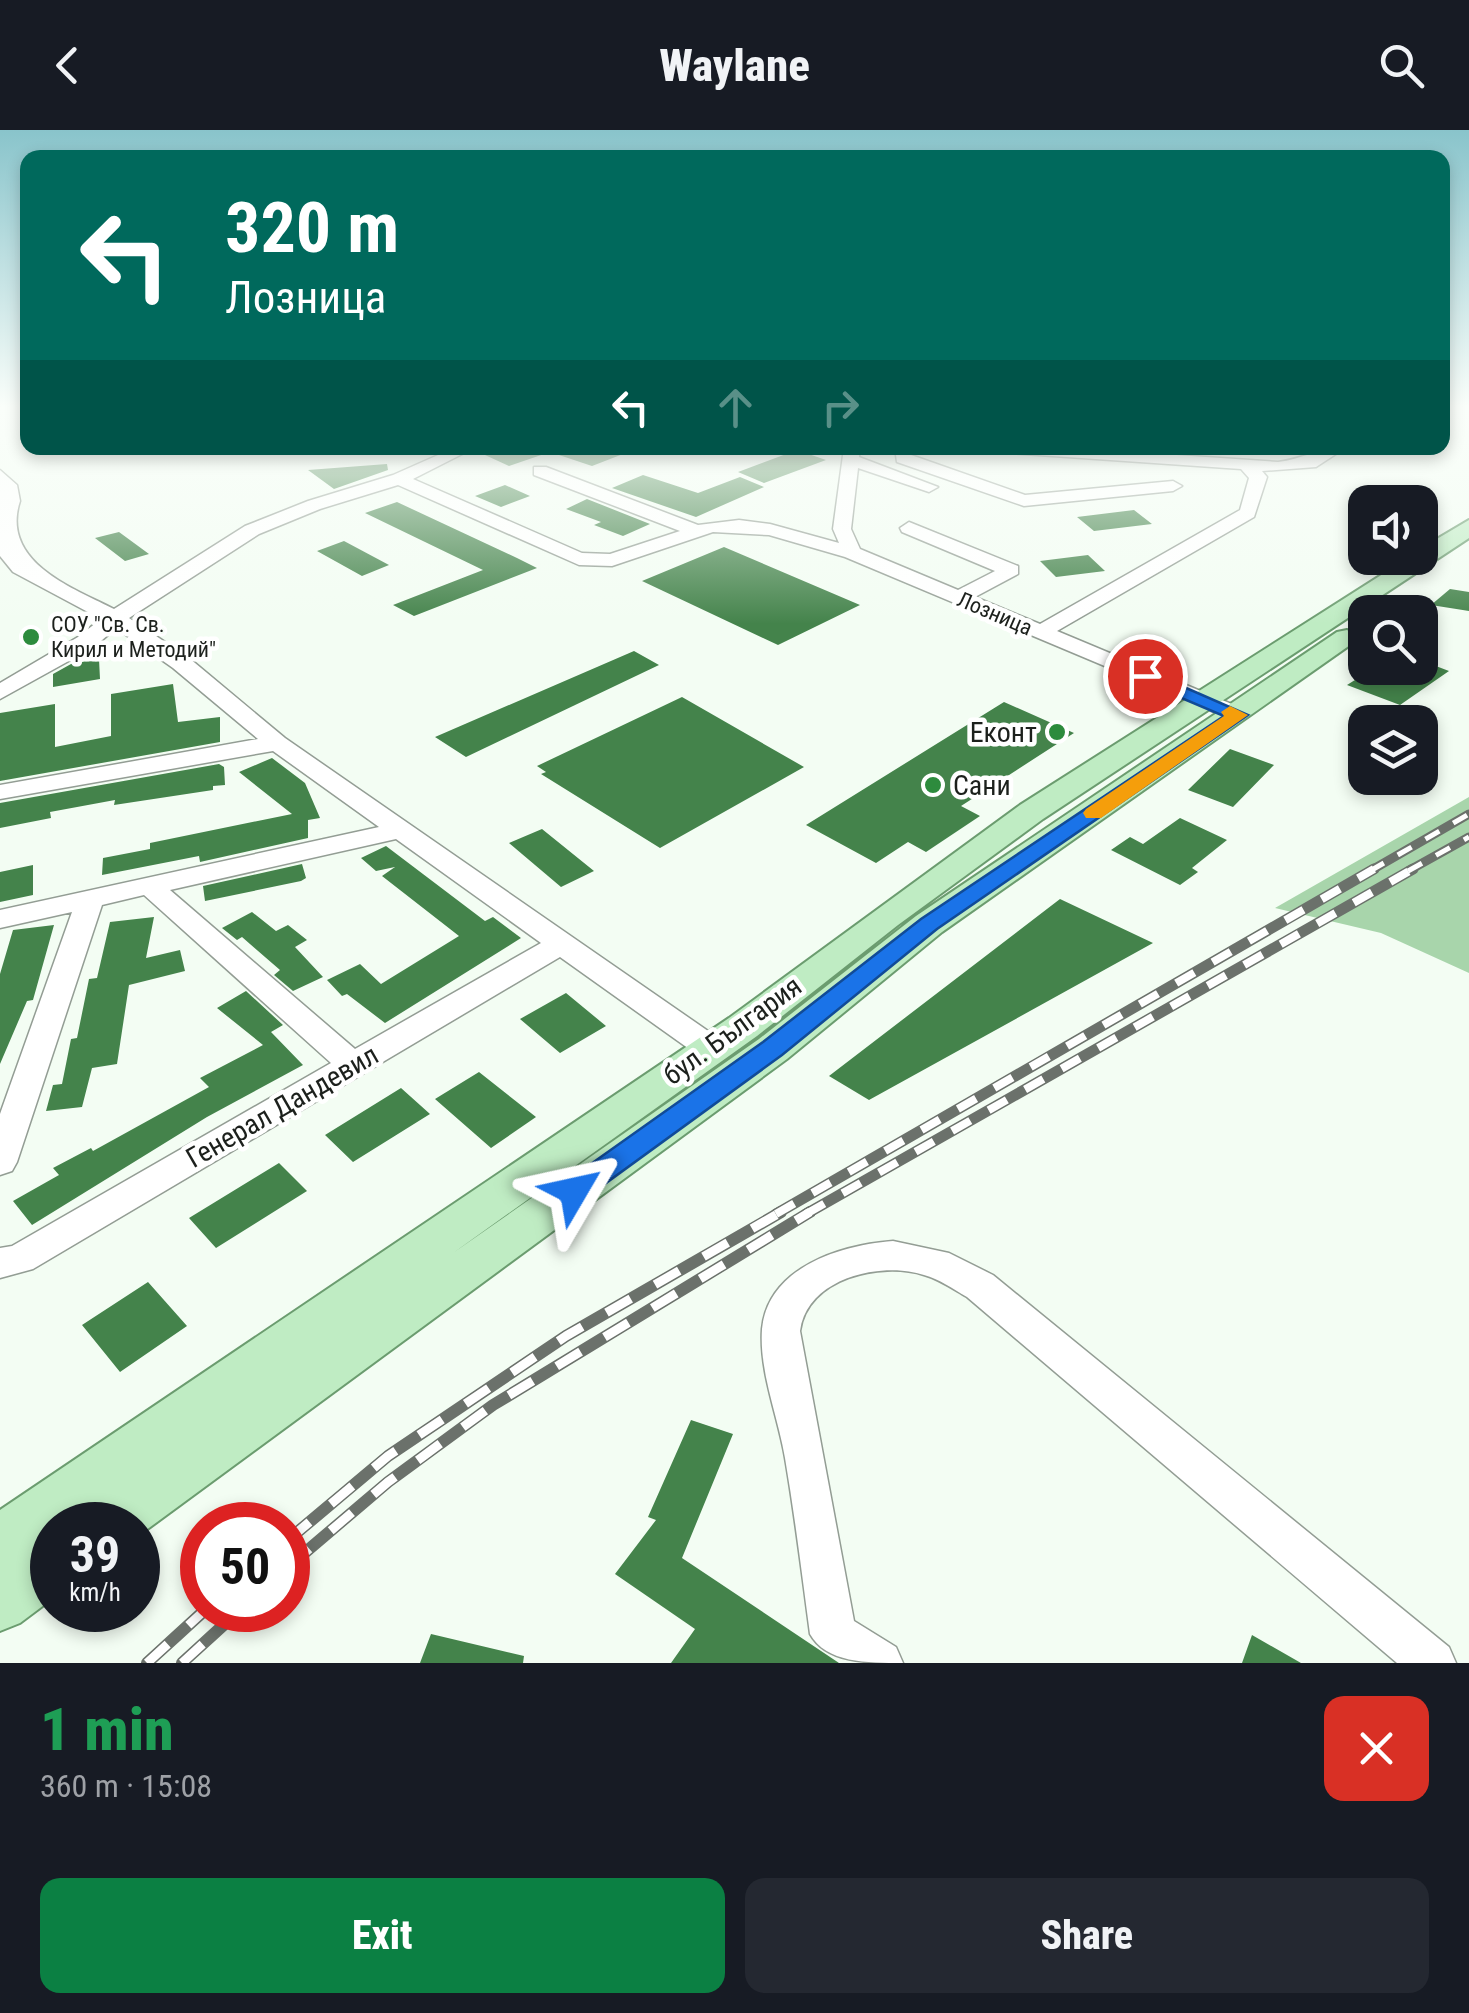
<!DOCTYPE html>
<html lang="en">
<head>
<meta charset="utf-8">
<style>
  body { margin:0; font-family:"Roboto Condensed",sans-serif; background:#242831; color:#f1f3f6; height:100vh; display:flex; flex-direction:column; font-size:38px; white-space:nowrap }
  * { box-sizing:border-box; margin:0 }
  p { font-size:32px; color:#9ea1a6 }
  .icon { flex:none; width:55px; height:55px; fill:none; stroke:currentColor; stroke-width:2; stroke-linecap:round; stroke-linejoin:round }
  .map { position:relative; height:1533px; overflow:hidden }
  .drawer { display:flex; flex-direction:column; background:#171b24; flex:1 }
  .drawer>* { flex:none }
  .top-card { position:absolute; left:20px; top:20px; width:1430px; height:305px; border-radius:20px; box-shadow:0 5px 15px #0003; background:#00695c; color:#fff; overflow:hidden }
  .tools { position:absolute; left:1348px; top:355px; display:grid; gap:20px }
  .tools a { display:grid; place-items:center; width:90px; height:90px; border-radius:20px; background:#171b24; box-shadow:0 5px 15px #0003; font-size:50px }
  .speed { position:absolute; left:30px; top:1372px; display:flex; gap:20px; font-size:50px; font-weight:700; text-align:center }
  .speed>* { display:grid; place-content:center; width:130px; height:130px; border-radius:50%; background:#171b24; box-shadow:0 5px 15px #0003; line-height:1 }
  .speed small { font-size:25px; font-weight:400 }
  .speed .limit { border:15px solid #d22; background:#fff; color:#111 }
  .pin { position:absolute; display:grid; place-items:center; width:85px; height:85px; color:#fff; margin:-42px; border:5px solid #fff; border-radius:50%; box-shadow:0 2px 10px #0007 }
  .me { position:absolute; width:110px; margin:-55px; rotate:54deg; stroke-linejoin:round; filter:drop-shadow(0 0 8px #0008) }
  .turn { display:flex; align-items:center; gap:35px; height:210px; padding:0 40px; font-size:45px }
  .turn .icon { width:130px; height:130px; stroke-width:2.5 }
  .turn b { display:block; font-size:70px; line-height:85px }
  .lanes { display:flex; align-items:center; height:95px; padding:0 40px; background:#0003; justify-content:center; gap:50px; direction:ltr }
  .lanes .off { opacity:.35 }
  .round { display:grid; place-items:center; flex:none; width:105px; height:105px; border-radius:20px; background:#242831 }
  .summary { display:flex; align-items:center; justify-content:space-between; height:170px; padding:0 40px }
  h1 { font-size:60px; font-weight:800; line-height:75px; color:#1e9e55 }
  .button { display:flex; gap:20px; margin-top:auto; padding:20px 40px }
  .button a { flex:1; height:115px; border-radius:20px; background:#0b8043; color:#fff; font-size:40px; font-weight:800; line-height:115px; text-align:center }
  .button a+a { background:#242831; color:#f1f3f6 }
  header { display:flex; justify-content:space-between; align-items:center; height:130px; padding:0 40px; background:#171b24; font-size:45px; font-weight:800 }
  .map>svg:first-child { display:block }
</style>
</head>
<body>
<header><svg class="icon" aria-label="back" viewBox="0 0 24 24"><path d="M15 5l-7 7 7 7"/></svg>Waylane<svg class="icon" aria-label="search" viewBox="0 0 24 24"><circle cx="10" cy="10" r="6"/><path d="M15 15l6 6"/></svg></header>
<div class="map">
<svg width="1469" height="1533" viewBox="0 0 1469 1533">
  <rect width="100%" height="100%" fill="#f3fdf3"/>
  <path fill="#a8d5ab" d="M 1469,667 L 1469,843 L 1381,803 L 1275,778 Z"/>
  <path fill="#44834b" d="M 508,318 L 635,318 L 636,319 L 592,336 L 550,322 L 509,336 L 485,325 Z
    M 797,320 L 826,330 L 764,353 L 738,342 Z
    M 387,334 L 388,340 L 334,359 L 308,340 Z
    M 643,345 L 698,363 L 740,347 L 764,357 L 696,387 L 612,358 Z
    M 505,355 L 530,366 L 501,377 L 475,366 Z
    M 587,369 L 650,394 L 623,406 L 594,395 L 601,392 L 566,379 Z
    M 397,372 L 517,428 L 537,438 L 414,486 L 393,475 L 483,440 L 365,383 Z
    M 1134,380 L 1152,394 L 1094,401 L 1077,387 Z
    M 119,402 L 149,424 L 125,431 L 95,408 Z
    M 344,411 L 389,435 L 362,446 L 317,421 Z
    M 724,417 L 860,475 L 778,515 L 642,451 Z
    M 1088,425 L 1105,441 L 1056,447 L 1040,431 Z
    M 1450,459 L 1469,462 L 1469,481 L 1431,475 Z
    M 634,521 L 659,535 L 466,627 L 435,607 Z
    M 99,529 L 100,549 L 53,557 L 53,544 L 71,534 Z
    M 1420,530 L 1449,541 L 1400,575 L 1347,555 L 1374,538 L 1420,538 Z
    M 173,554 L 178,592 L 220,587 L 220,612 L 0,651 L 0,583 L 55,574 L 55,617 L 111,606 L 111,564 Z
    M 682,567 L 804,637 L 660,718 L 541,644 L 546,642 L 537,636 Z
    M 1004,572 L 1074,603 L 961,676 L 980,686 L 926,722 L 908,712 L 876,733 L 806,695 Z
    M 1230,619 L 1274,635 L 1233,677 L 1188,660 Z
    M 272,628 L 305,653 L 320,688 L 308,690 L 308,708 L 200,732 L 199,726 L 102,745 L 103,728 L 150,719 L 150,713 L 292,684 L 239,642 Z
    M 219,634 L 224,637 L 225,655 L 213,656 L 213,660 L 114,675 L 115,670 L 50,682 L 51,688 L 0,698 L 0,673 Z
    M 1180,688 L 1227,710 L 1192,738 L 1198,742 L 1180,755 L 1111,720 L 1130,707 L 1143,714 Z
    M 542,699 L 594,741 L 561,757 L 509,713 Z
    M 386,716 L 485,791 L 493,787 L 521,808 L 385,893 L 347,864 L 342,866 L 327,850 L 360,834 L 381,854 L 459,806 L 382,746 L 395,737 L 376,741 L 361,728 Z
    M 302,734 L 306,748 L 301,751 L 205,771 L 203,756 Z
    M 33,735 L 33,765 L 0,772 L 0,742 Z
    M 1060,769 L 1153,813 L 869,970 L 829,946 Z
    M 252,782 L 276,801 L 288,795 L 307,810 L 295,817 L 323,847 L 293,861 L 274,845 L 280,840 L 242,807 L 237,810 L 222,798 Z
    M 154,787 L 146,828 L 180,820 L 185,841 L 129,855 L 117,934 L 92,938 L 82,977 L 46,981 L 53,955 L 62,954 L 71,909 L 77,908 L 89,849 L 97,848 L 110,792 Z
    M 54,795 L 33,870 L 27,871 L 0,934 L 0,844 L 13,800 Z
    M 246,861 L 283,895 L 271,902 L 303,935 L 207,987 L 32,1095 L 13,1071 L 59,1045 L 53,1038 L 91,1018 L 93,1021 L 209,957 L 200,948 L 263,915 L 217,878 Z
    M 566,863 L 606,896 L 560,923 L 520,889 Z
    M 479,942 L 536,987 L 491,1018 L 435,969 Z
    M 401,958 L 430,984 L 353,1032 L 325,1005 Z
    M 279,1033 L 307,1061 L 216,1118 L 189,1088 Z
    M 148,1152 L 187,1196 L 120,1242 L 82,1195 Z
    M 691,1290 L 733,1304 L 682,1428 L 839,1533 L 671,1533 L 695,1499 L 615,1444 L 656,1390 L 648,1387 Z
    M 431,1504 L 524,1526 L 523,1533 L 420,1533 Z
    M 1252,1505 L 1301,1533 L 1242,1533 Z"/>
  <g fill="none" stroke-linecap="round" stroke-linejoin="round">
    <g stroke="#939d94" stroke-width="3">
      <path id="minor" d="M 454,318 L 474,318 L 413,349 L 582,423 L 610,424 L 680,401 L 534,345 L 534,337 L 546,337 L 698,395 L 739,390 L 770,394 L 839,413 L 833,399 L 844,318 L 860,318 L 859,327 L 938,357 L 929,362 L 858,338 L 851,399 L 860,419 L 958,460 L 995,441 L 902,402 L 900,398 L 909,392 L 1018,436 L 1018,444 L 975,467 L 1040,494 L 1240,380 L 1249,348 L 1241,339 L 1009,323 L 1001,318 L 1073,318 L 1278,332 C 1302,329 1322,317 1345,318 L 1316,337 L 1262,341 L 1267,347 L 1254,387 L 1057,501 L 1246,580 L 1250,585 L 1238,592 L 845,427 L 769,405 L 713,402 L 612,436 L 579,435 L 398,355 L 320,379 L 259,404 L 129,488 L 189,528 L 285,608 L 721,910 L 726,918 L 721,926 L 710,929 L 699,926 L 560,827 L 33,1139 L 0,1148 L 0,1118 L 12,1116 L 331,933 L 144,765 L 102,775 L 17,1032 L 12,1041 L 0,1045 L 0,984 L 72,782 L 0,798 L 0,780 L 379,697 L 273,621 L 0,669 L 0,655 L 258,609 L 173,538 L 116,498 L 94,517 L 0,569 L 0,553 L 78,507 L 101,489 L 13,442 L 0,426 L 0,340 L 17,355 L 20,371 C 0,432 73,458 114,479 L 245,396 L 308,371 L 393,345 ZM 396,709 L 541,813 L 355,919 L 170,760 Z
        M 895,318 L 911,318 L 911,325 L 1025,365 L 1173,351 L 1182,356 L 1173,361 L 1024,376 L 897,332 Z
        M 893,1111 L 949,1123 L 993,1145 L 1449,1517 L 1456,1533 L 1397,1533 L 967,1167 C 953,1159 939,1149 924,1145 C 881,1131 807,1148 800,1201 L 854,1491 L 896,1517 L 903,1533 C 867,1533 826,1533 810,1504 C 802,1445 795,1386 785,1328 C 778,1286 759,1242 762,1199 C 768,1137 841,1115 893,1111 Z"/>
    </g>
    <g stroke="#6b9c6f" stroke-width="4">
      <path id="major" d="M 1469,390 L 1469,408 L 1043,689 L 898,795 L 757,906 L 453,1123 L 759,909 L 916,786 L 1337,502 L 1347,500 L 1360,508 L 942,802 L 787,929 L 138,1406 L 138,1395 L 81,1395 L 86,1384 L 70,1395 L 52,1395 L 52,1469 L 20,1493 L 0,1501 L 0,1380 L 729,888 L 1020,675 L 1408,428 L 1420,428 L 1420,419 Z"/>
    </g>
    <use href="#minor" fill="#fff" fill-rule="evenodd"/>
    <use href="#major" fill="#bfecc3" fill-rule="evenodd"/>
    <g stroke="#6b716b" stroke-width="9">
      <path id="rail-far2" d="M 1370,741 L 1469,684
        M 1408,741 L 1469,707"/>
    </g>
    <g stroke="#6b716b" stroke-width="11">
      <path id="rail-far1" d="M 776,1084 L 1374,739
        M 806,1084 L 1413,739"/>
    </g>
    <g stroke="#6b716b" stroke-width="12">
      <path id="rail" d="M 288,1410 L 388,1326 L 566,1206 L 781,1082
        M 288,1437 L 388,1352 L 493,1275 L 810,1082
        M 147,1533 L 205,1480
        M 182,1533 L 240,1480"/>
    </g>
    <use href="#rail-far2" stroke="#fff" stroke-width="5" stroke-dasharray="16" stroke-linecap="butt"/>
    <use href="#rail-far1" stroke="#fff" stroke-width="8" stroke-dasharray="21" stroke-linecap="butt"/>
    <use href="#rail" stroke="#fff" stroke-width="9" stroke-dasharray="28" stroke-linecap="butt"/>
  </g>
  <linearGradient id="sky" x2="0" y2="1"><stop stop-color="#89c4cb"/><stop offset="0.56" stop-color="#fafefa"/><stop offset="1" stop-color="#fafefa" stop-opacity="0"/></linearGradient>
  <rect width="1469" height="494" fill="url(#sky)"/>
  <path fill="#1a73e8" stroke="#114b97" stroke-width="2.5" d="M 1145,540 L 1248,585 L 937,799 L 782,925 L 584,1069 L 574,1072 L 564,1069 L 560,1061 L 564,1053 L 763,912 L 921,789 L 1224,586 L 1139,550 L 1136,546 Z"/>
  <path fill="#f59e0b" d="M 1230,576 L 1248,585 L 1101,688 L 1086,688 L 1083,683 L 1086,679 L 1224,586 L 1221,582 Z"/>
  <g fill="#2d8b3d" stroke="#fff" stroke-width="4">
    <circle cx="31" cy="507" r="10"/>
    <circle cx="1057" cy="602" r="10"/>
    <circle cx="933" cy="655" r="10"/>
  </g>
  <g text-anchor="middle" stroke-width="9" stroke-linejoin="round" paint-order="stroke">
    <g font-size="22" fill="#1c201c" stroke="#fff">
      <text transform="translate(995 483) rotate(23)" y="8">Лозница</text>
    </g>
    <g font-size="22" fill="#1c201c" stroke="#fff" text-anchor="start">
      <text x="51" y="502">СОУ "Св. Св.<tspan x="51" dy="25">Кирил и Методий"</tspan></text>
    </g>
    <g font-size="28" fill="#1c201c" stroke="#fff" text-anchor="end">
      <text x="1037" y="612">Еконт</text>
      <text x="953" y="665" text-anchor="start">Сани</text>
    </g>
    <g font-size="28" fill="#1c201c" stroke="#fff">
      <text transform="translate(732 900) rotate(-36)" y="10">бул. България</text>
      <text transform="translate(282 976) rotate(-30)" y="10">Генерал Дандевил</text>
    </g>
  </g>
</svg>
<div class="tools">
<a><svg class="icon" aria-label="sound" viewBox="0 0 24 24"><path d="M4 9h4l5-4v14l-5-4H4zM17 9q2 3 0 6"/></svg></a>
<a><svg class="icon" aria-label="search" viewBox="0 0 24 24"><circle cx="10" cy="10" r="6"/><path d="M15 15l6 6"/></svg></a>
<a><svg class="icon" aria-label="layers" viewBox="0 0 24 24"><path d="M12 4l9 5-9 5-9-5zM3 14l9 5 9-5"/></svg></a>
</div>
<div class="speed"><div>39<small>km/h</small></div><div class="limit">50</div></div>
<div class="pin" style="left:1145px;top:546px;background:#d93025"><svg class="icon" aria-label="arrive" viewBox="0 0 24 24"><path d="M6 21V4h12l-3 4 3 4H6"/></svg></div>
<svg class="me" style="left:574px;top:1061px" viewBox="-20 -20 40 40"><path d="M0-17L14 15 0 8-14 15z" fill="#1a73e8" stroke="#fff" stroke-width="4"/></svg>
<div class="top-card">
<div class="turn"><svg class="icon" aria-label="left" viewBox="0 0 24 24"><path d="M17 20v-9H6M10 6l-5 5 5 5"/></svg><div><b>320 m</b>Лозница</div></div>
<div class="lanes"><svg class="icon" aria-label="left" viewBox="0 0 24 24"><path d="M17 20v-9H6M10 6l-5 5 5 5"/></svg><svg class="icon off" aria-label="ahead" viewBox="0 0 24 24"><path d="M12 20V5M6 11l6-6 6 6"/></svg><svg class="icon off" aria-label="right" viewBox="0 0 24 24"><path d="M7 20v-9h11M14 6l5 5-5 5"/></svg></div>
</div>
</div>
<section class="drawer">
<div class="summary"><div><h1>1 min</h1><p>360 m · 15:08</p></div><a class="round" style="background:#d93025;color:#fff"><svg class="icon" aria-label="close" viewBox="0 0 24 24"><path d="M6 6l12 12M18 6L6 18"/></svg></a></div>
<div class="button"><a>Exit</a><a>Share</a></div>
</section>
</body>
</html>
